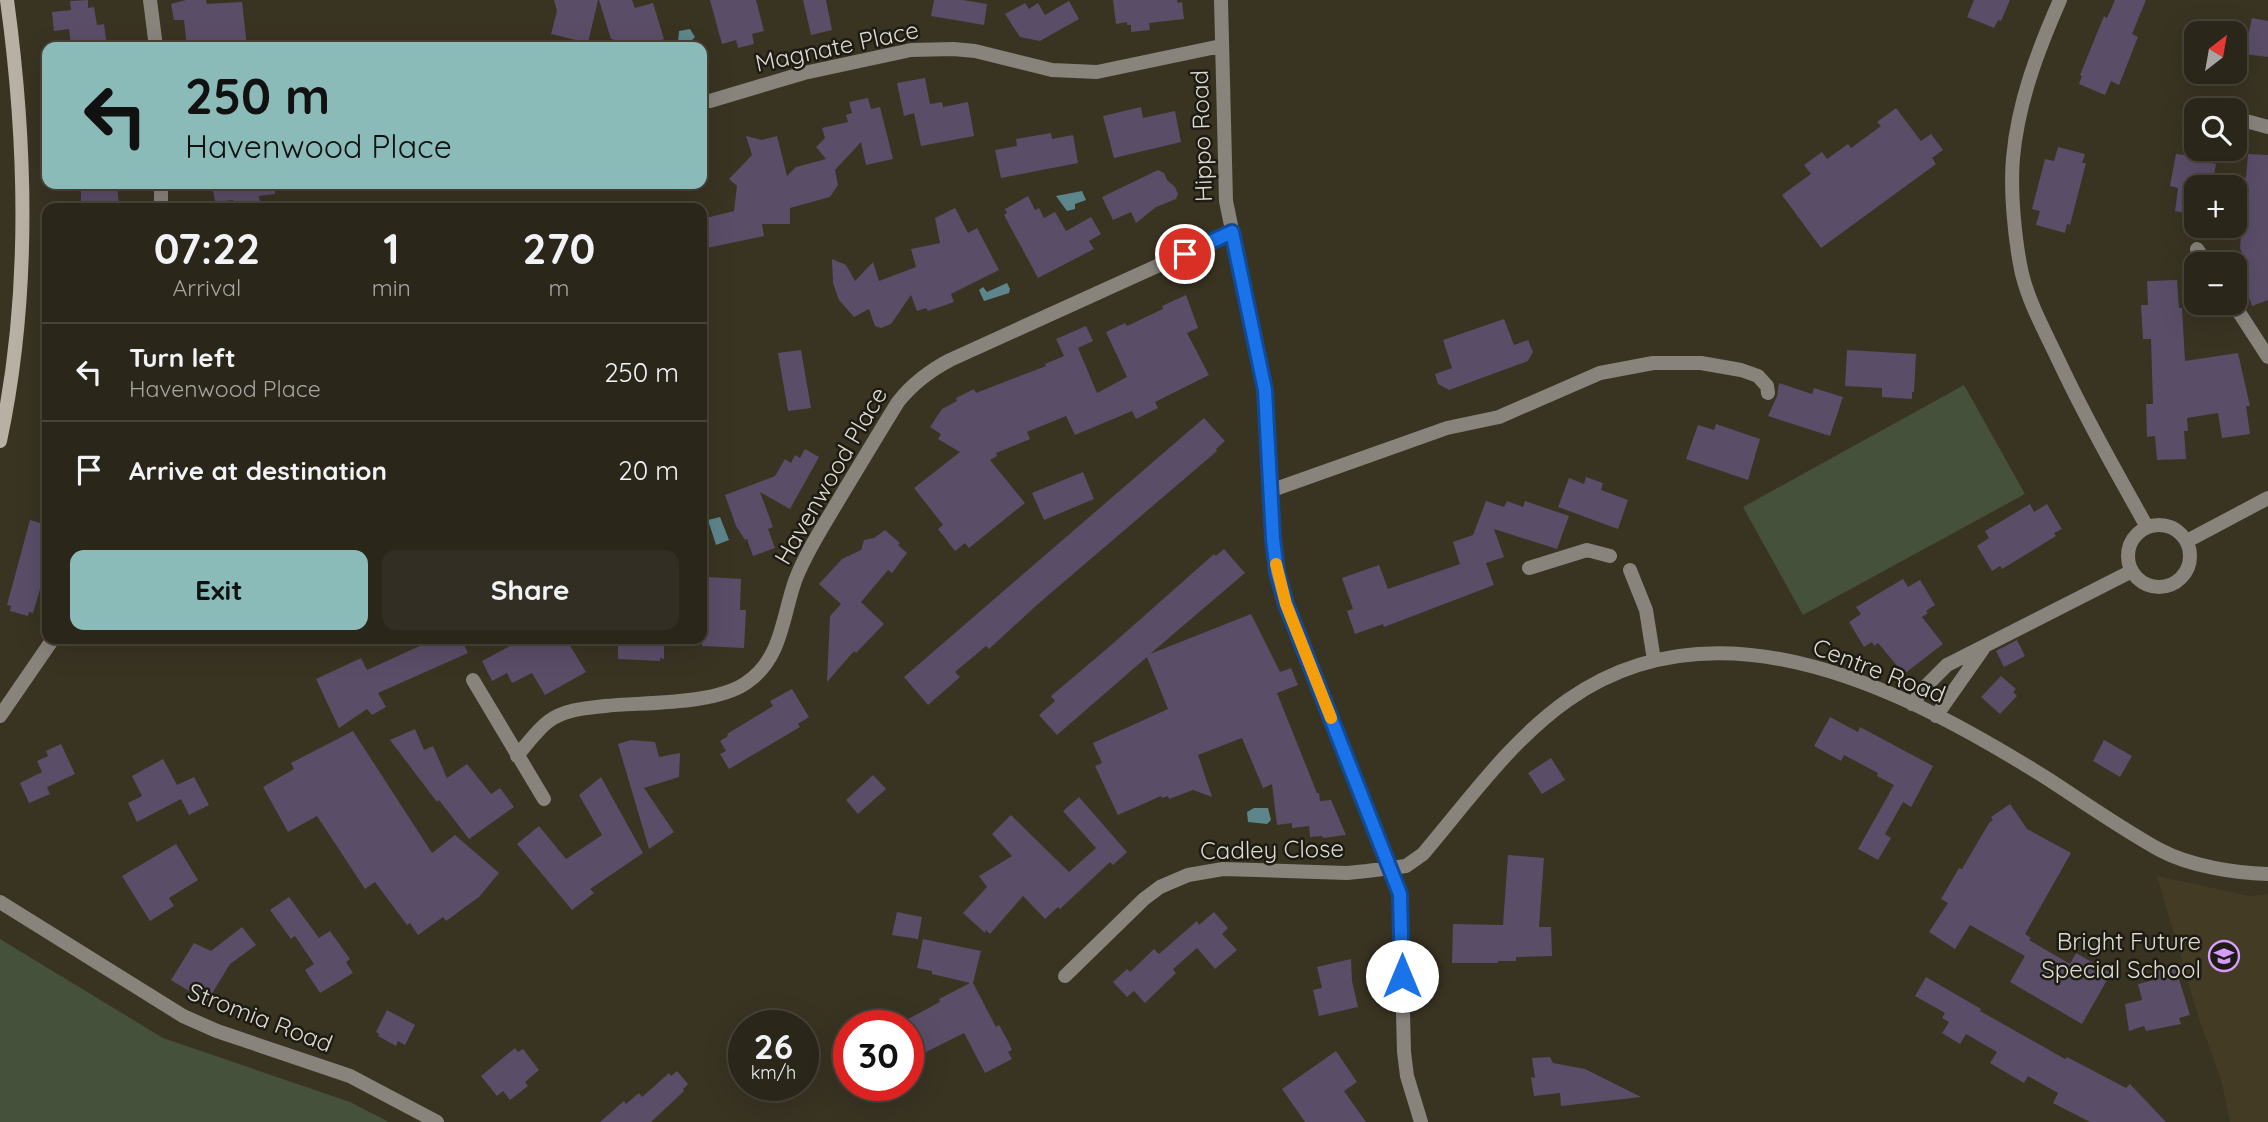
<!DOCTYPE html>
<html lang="en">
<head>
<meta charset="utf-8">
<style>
  body { margin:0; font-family:Quicksand,sans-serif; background:#332e23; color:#f1f3f6; height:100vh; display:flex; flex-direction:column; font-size:26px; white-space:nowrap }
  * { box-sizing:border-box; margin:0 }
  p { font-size:23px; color:#a6a5a2 }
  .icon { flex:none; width:38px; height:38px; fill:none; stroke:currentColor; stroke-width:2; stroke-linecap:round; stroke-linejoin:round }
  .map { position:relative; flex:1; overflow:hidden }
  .drawer { position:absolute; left:42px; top:203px; width:665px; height:441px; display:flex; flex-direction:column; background:#2b261a; border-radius:14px; box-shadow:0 7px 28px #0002,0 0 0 2px #474339 }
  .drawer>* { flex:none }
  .hud { position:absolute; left:42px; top:42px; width:665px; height:147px; border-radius:14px; box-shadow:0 7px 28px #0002,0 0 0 2px #474339; background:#8bbbb9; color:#111; overflow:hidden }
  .needle { width:46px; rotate:31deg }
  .fabs { position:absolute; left:2184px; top:21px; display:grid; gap:14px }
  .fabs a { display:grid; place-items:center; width:63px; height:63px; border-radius:14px; background:#2b261a; box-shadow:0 7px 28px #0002,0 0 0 2px #474339; font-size:35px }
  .speed { position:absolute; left:728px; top:1010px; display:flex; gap:14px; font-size:35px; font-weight:700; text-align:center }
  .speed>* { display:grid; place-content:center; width:91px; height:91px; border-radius:50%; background:#2b261a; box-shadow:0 7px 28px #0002,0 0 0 2px #474339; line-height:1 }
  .speed small { font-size:18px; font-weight:400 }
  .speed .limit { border:10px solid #d22; background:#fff; color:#111 }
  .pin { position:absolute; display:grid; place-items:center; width:60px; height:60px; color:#fff; margin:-30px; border:4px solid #fff; border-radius:50%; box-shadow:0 2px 7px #0007 }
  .me { position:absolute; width:77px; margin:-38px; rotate:0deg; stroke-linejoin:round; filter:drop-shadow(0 0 5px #0008) }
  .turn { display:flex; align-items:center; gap:24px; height:147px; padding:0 28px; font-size:32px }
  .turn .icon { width:91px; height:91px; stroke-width:2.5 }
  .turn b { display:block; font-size:49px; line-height:60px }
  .eta { display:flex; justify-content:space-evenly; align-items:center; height:119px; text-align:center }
  .eta b { font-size:42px; font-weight:700; line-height:49px }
  .button { display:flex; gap:14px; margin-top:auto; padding:14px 28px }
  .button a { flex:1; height:80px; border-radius:14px; background:#8bbbb9; color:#111; font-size:28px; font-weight:700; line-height:80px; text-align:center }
  .button a+a { background:#332e23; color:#f1f3f6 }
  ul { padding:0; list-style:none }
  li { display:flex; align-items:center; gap:21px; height:98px; padding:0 28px; border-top:2px solid #474339 }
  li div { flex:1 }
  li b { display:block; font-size:26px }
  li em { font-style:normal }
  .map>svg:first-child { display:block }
</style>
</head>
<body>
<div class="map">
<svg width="2268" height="1122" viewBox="0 0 2268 1122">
  <rect width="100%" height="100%" fill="#393322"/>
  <path fill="#433b23" d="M 2157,876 L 2250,896 L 2268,894 L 2268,1122 L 2230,1122 L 2221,1079 L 2198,1016 Z"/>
  <path fill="#46513c" d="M 1964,385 L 2025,494 L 1803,615 L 1743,507 Z
    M 0,939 L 163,1038 L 350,1102 L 389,1122 L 0,1122 Z"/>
  <path fill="#5d868c" d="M 690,29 L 695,37 L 692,40 L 696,47 L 683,47 L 678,43 L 679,31 Z
    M 1082,191 L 1086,200 L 1075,204 L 1075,209 L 1067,211 L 1056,196 Z
    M 1007,283 L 1010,289 L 1009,293 L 984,301 L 979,290 L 983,287 L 987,292 Z
    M 720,517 L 729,540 L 716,545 L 708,520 Z
    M 1254,808 L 1268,808 L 1271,820 L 1267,824 L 1248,822 L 1247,812 Z"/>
  <path fill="#5a4d68" d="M 88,0 L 88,8 L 94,7 L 97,25 L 104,24 L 107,47 L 71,47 L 69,29 L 54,31 L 52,12 L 71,10 L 70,1 Z
    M 186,0 L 206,0 L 207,4 L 242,2 L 247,47 L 187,47 L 184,20 L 174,20 L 171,4 Z
    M 554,0 L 598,0 L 588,43 L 551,34 L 557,11 Z
    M 599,0 L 632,0 L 635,8 L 653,3 L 664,39 L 641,47 L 611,39 Z
    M 710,0 L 756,0 L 764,31 L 752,34 L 754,44 L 738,48 L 736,40 L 722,44 Z
    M 803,0 L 826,0 L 832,30 L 811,35 Z
    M 934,0 L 963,0 L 987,4 L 984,25 L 931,16 Z
    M 1113,0 L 1177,0 L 1178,3 L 1182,2 L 1184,19 L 1149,23 L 1150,30 L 1131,32 L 1131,25 L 1127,25 L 1127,22 L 1116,24 Z
    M 1974,0 L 2010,0 L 2001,21 L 1998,20 L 1994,28 L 1967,17 Z
    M 2115,0 L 2146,0 L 2132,34 L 2138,37 L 2119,85 L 2111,81 L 2105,95 L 2079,84 L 2082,76 L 2080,75 L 2104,16 L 2107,18 Z
    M 1069,1 L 1079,19 L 1040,41 L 1020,37 L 1005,14 L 1025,3 L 1029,9 L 1038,3 L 1045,15 Z
    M 2252,18 L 2268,21 L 2268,57 L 2244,54 Z
    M 925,78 L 930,104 L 942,102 L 943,107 L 968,102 L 974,136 L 921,146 L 914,113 L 904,116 L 897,83 Z
    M 868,98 L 871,109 L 880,107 L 893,159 L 866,165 L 861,142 L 835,170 L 838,185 L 830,197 L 790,208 L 790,224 L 762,224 L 764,236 L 702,249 L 702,219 L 734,211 L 737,186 L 729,179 L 752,155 L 746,136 L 762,140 L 777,136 L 787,176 L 796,167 L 826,159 L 816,147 L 825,138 L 822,128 L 848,122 L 846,115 L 852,113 L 849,102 Z
    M 1141,107 L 1143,118 L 1175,111 L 1181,142 L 1114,158 L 1103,116 Z
    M 1896,108 L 1921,141 L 1931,134 L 1943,150 L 1932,158 L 1936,164 L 1821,248 L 1782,195 L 1811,174 L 1804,165 L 1822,152 L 1827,159 L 1848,144 L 1851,148 L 1881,126 L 1877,122 Z
    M 1051,133 L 1052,139 L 1073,135 L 1078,163 L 1001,178 L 995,150 L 1017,146 L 1016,139 Z
    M 2058,147 L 2085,154 L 2082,163 L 2086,163 L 2070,225 L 2067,224 L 2065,233 L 2036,225 L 2040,211 L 2032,209 L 2045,159 L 2054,161 Z
    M 2185,149 L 2215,149 L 2212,163 L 2216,164 L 2212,187 L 2196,187 L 2196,215 L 2175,211 L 2178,188 L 2170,186 L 2176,154 L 2184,155 Z
    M 2248,154 L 2268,155 L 2268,300 L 2252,306 L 2241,275 L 2249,272 L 2240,248 L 2243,210 L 2235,209 L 2238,177 L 2246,178 Z
    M 1158,170 L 1164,173 L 1167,180 L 1175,187 L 1178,194 L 1176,199 L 1156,207 L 1136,223 L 1131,212 L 1113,220 L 1102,197 Z
    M 81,184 L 117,184 L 119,205 L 116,205 L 116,208 L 81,208 Z
    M 212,184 L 275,184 L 275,194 L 259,196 L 261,208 L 235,208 L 233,200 L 215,202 Z
    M 1028,196 L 1035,210 L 1039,208 L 1044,218 L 1055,212 L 1066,231 L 1091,217 L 1101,234 L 1089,241 L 1094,249 L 1038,278 L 1004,215 L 1007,213 L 1005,209 Z
    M 955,208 L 968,233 L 977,228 L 999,270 L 951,294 L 954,302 L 928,311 L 926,308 L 917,311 L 911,295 L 891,324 L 881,328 L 875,326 L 869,309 L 854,317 L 839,300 L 833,283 L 832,259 L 846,265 L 855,281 L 873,262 L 879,281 L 916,267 L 911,249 L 940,243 L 935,218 Z
    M 2177,280 L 2179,308 L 2182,308 L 2185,361 L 2238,353 L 2250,406 L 2246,406 L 2250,434 L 2222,438 L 2218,413 L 2187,418 L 2188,431 L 2184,431 L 2186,459 L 2157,460 L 2155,436 L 2147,437 L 2146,404 L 2153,404 L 2151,339 L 2143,339 L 2141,305 L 2148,305 L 2147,281 Z
    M 1186,295 L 1198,328 L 1187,333 L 1209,375 L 1155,402 L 1158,408 L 1136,419 L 1132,411 L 1075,435 L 1066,416 L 1027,432 L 1030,439 L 996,453 L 997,456 L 990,460 L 1025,503 L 969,548 L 965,543 L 955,551 L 938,529 L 943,525 L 914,488 L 960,452 L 938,439 L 941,434 L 930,427 L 942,409 L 957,401 L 956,398 L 974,389 L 976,393 L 1046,366 L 1045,364 L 1064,356 L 1056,339 L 1086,326 L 1093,341 L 1078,348 L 1097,393 L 1127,377 L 1106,332 L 1125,323 L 1127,326 L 1163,309 L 1162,306 Z
    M 1504,319 L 1514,345 L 1528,340 L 1533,352 L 1528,361 L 1449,390 L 1438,384 L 1435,374 L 1452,368 L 1443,340 Z
    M 801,350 L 811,408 L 788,411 L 778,353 Z
    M 1847,350 L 1916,354 L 1914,392 L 1912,392 L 1912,399 L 1882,397 L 1882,388 L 1845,386 Z
    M 1779,383 L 1812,394 L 1814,388 L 1843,397 L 1830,436 L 1768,416 L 1777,396 Z
    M 1204,418 L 1225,441 L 1216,449 L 1217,451 L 1038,604 L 989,649 L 986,646 L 955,672 L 960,677 L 928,705 L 904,677 Z
    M 1716,424 L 1760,439 L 1748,480 L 1686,459 L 1698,425 L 1714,430 Z
    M 805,449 L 819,457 L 790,509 L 760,492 L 773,527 L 768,529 L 775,548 L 753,556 L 747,539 L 745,540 L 736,526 L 725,495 L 775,476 L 785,459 L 791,463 L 795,455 L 800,458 Z
    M 1083,472 L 1094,499 L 1044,520 L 1032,493 Z
    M 1586,477 L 1603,483 L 1601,490 L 1628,500 L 1618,529 L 1558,507 L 1569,478 L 1584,484 Z
    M 1486,501 L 1504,507 L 1507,501 L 1523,507 L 1525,501 L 1569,516 L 1557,549 L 1494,529 L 1504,557 L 1486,563 L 1494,585 L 1384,627 L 1383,624 L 1355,634 L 1347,611 L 1353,609 L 1342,578 L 1379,565 L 1388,589 L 1460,564 L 1453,542 L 1473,535 Z
    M 2030,504 L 2034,512 L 2047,504 L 2062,529 L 2054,533 L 2056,536 L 2002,569 L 2000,566 L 1992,571 L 1977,546 L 1989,538 L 1985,531 Z
    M 30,520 L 47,525 L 47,565 L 33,613 L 29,612 L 28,616 L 10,611 L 11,606 L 7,605 Z
    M 885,530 L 900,543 L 898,545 L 907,553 L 892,573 L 888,570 L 861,602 L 884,624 L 856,653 L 854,651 L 827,682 L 830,616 L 841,604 L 819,584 L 842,559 L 861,550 L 864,540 L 874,538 Z
    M 1224,549 L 1245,573 L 1150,654 L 1251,614 L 1280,672 L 1291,668 L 1298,685 L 1277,693 L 1317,793 L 1319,793 L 1320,801 L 1331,800 L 1346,835 L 1323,838 L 1322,836 L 1310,837 L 1309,826 L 1292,828 L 1292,823 L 1277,825 L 1272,784 L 1263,788 L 1242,738 L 1198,755 L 1212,797 L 1193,790 L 1169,799 L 1168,796 L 1162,798 L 1161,796 L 1118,815 L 1095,766 L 1102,763 L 1093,743 L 1168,709 L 1147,657 L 1057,735 L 1039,715 L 1055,701 L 1051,696 L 1109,647 L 1214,554 L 1216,556 Z
    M 707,577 L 741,579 L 740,610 L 746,610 L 744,648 L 702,646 L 702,626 L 705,627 Z
    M 1903,579 L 1908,587 L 1920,580 L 1935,605 L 1926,611 L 1928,613 L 1922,617 L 1943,644 L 1904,674 L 1878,643 L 1874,646 L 1872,642 L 1864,647 L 1849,622 L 1861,614 L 1856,607 Z
    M 435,639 L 461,639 L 468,653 L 378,693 L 386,707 L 372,715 L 367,709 L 339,728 L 316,679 L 361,658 L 367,670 Z
    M 523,639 L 566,639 L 586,672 L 545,695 L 532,673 L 512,683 L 507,673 L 492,681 L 482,661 Z
    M 618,639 L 664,639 L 664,659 L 660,658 L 660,661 L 618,659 Z
    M 2017,640 L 2025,656 L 2004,667 L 1996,651 Z
    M 2001,676 L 2016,689 L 2013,692 L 2017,696 L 2000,714 L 1981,697 Z
    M 792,689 L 809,717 L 798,724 L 800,727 L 729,769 L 720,754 L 726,751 L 720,741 L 728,736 L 727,734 L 773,706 L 770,701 Z
    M 1830,717 L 1858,732 L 1860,727 L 1933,766 L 1911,807 L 1903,802 L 1885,834 L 1891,838 L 1878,860 L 1858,849 L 1894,785 L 1877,776 L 1878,773 L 1844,755 L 1841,761 L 1814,746 Z
    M 415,729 L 424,750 L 433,746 L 447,778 L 467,764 L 491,794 L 500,788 L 514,807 L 469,839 L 439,800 L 437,802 L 390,740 Z
    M 353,731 L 432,853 L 455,835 L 499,873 L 479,897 L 446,921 L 443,917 L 418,935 L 410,923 L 407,925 L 375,882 L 365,889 L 317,816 L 288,832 L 263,787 L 294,769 L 291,763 Z
    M 631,740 L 655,742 L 659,757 L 680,753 L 679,777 L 644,788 L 674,832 L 649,849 L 618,744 Z
    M 2104,740 L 2132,756 L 2120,777 L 2093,761 Z
    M 61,744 L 75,774 L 47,787 L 50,794 L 29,803 L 20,783 L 42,772 L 37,761 L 48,756 L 46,751 Z
    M 1551,758 L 1565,780 L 1542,794 L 1528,773 Z
    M 163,759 L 177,785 L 194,777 L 209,805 L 189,815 L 181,799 L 137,822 L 128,803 L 142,796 L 132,776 Z
    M 873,775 L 886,789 L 858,814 L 846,800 Z
    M 601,777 L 643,853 L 590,889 L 594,893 L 572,910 L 517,844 L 539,826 L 566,859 L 602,835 L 579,795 Z
    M 1079,797 L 1127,852 L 1113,865 L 1110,862 L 1060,909 L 1058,907 L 1045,919 L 1023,896 L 990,934 L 986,930 L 985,933 L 963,913 L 987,887 L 979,876 L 1012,856 L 992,834 L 1011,815 L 1069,872 L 1096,848 L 1063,811 Z
    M 2010,804 L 2027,829 L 2071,853 L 2025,934 L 2031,938 L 2029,940 L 2070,964 L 2076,953 L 2111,973 L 2082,1024 L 2010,982 L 2025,956 L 1970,925 L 1955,949 L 1929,932 L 1948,903 L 1941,899 L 1959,868 L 1962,869 L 1989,823 L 1993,820 L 1991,817 Z
    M 176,844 L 198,880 L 169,898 L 174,906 L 150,921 L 122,876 Z
    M 1508,855 L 1544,858 L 1539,927 L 1551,927 L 1552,956 L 1516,957 L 1516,961 L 1498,961 L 1498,963 L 1452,963 L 1453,924 L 1503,925 Z
    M 289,897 L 319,938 L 330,931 L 350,959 L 346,962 L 353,973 L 320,993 L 305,970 L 314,964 L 295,936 L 291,939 L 270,910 Z
    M 897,912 L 922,917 L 918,939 L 892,935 Z
    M 1214,912 L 1228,928 L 1222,934 L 1237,950 L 1215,969 L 1197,948 L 1173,969 L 1176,973 L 1145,1003 L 1134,991 L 1127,997 L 1113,982 L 1127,969 L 1130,972 L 1154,949 L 1159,954 L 1197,921 L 1199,925 Z
    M 242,927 L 256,945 L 230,964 L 207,1002 L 171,980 L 194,943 L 211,951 Z
    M 923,939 L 981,951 L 973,983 L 996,1027 L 999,1025 L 1009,1043 L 1012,1050 L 1008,1052 L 1012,1059 L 985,1073 L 964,1033 L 908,1061 L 908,1019 L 940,1002 L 939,999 L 970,983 L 932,974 L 932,971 L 917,968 Z
    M 1351,959 L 1352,981 L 1358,1007 L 1319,1016 L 1313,990 L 1322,988 L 1317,967 Z
    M 2175,966 L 2190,1015 L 2179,1018 L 2181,1024 L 2146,1031 L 2144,1026 L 2129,1031 L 2125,1004 L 2142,1000 L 2138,984 L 2157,979 L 2156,971 Z
    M 1926,977 L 1981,1009 L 1980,1011 L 2065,1059 L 2067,1057 L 2126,1088 L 2130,1084 L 2166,1122 L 2090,1122 L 2053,1103 L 2058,1093 L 2028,1076 L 2024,1083 L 1990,1063 L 1997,1052 L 1966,1034 L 1960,1044 L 1942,1033 L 1949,1022 L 1942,1018 L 1945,1013 L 1915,996 Z
    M 387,1010 L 415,1025 L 405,1045 L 398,1041 L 396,1046 L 378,1036 L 379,1034 L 376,1032 Z
    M 515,1048 L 518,1052 L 523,1049 L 539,1070 L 525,1082 L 528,1086 L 510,1100 L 503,1091 L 497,1096 L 481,1076 Z
    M 1336,1051 L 1357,1082 L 1344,1091 L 1366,1122 L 1305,1122 L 1282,1089 Z
    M 1550,1057 L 1553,1063 L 1585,1069 L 1641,1097 L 1561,1106 L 1560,1093 L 1534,1096 L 1531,1077 L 1535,1078 L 1532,1058 Z
    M 677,1071 L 688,1084 L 683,1089 L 684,1091 L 651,1122 L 600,1122 L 624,1101 L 626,1104 L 639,1093 L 642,1097 L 669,1073 L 671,1076 Z"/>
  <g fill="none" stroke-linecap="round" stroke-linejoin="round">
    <path stroke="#88837b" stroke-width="14" d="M 150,0 L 156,47
      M 1221,0 L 1226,201 L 1265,390 L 1273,539 L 1277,572 L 1286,604 L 1400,894 L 1404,1052 L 1407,1076 L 1421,1122
      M 2060,0 C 2038,50 2018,102 2013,158 C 2010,191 2015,242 2022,274 C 2029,302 2043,328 2055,353 C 2083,413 2115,470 2147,527
      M 710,101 L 804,73 L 911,50 L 953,49 L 975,51 L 1052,70 L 1097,72 L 1221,46
      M 2206,110 L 2207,110
      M 2235,118 L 2268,127
      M 161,208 L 161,184
      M 2197,249 L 2207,264
      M 2233,303 L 2268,357
      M 1270,491 L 1447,428 L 1499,417 L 1600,373 L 1653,363 L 1701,363 L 1741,370 L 1758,376 L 1767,386 L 1768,393
      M2128 556a31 31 0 1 1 62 0a31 31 0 1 1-62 0Z
      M 2187,541 L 2268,498
      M 1529,568 L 1587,550 L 1610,556
      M 1630,570 L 1646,610 L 1654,660
      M 473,680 L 544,799
      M 1912,704 L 1927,685 L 1947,665 L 2132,571
      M 0,716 L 53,639
      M 1936,716 L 1983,649
      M 517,756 C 527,744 537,730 549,721 C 565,709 587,708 605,706 C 644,702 714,705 746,683 C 782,659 782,618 795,581 C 805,554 821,530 835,506 C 856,471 877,436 898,402 C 913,383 929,371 950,360 L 1232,232
      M 0,902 L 183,1016 L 217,1031 L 350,1076 L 437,1122
      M 1065,976 L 1144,899 L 1160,887 L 1188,875 L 1223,869 L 1347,873 L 1367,871 L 1406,866 L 1423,854 C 1468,801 1511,740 1568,700 C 1721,592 1911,693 2048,779 C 2085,803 2122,829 2160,850 C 2190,866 2234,873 2268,874"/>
    <path stroke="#b7b0a3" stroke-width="14" d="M 0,441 C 31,296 27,146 7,0"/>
  </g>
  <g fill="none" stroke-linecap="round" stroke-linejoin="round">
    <g stroke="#114b97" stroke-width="18">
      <path id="route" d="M 1185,254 L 1232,232 L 1265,390 L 1273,539 L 1277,572 L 1286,604 L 1400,894 L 1402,976"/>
    </g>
    <use href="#route" stroke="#1a73e8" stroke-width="12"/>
    <path stroke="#f59e0b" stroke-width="12" d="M 1276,564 L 1286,604 L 1331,718"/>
  </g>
  <defs>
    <g id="school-ring" transform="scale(1.575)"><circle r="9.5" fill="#1d1b13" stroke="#d59cfb" stroke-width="1.5"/><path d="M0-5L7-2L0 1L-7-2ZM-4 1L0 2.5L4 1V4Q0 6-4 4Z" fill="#d59cfb"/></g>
  </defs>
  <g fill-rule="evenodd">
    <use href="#school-ring" x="2224" y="956"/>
  </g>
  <g text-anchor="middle" stroke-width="5" stroke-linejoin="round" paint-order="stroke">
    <g font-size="24" fill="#dedacf" stroke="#1d1b13">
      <text transform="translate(837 47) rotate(-12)" y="8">Magnate Place</text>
      <text transform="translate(1202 136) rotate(-92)" y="8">Hippo Road</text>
      <text transform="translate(831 476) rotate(-60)" y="8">Havenwood Place</text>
      <text transform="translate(1879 671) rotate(21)" y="8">Centre Road</text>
      <text transform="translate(1272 850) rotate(-1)" y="8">Cadley Close</text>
      <text transform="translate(260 1018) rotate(21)" y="8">Stromia Road</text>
    </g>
    <g font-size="24" fill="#dedacf" stroke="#1d1b13" text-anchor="end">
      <text x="2201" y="950">Bright Future<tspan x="2201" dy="28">Special School</tspan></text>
    </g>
  </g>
</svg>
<div class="fabs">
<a><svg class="needle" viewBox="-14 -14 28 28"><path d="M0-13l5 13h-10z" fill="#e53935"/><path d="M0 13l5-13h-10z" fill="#a6a5a2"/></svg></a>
<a><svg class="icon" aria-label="search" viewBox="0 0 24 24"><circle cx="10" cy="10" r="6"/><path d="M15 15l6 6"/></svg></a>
<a>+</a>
<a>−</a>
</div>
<div class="speed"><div>26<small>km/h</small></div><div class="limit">30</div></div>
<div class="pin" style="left:1185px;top:254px;background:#d93025"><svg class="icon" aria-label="arrive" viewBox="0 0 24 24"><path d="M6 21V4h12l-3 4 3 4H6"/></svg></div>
<svg class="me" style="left:1402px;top:976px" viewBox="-20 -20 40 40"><circle r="19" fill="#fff"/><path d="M0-13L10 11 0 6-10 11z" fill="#1a73e8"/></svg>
<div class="hud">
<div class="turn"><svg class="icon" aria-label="left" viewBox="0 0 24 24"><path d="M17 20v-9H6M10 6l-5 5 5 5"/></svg><div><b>250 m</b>Havenwood Place</div></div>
</div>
<section class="drawer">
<div class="eta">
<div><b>07:22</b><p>Arrival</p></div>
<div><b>1</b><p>min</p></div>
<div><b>270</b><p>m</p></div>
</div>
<ul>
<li><svg class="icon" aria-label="left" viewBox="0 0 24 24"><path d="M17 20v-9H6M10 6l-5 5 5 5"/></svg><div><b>Turn left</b><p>Havenwood Place</p></div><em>250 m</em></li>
<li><svg class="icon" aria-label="arrive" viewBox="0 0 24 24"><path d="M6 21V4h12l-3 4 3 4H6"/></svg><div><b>Arrive at destination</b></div><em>20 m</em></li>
</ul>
<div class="button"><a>Exit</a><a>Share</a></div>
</section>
</div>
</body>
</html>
